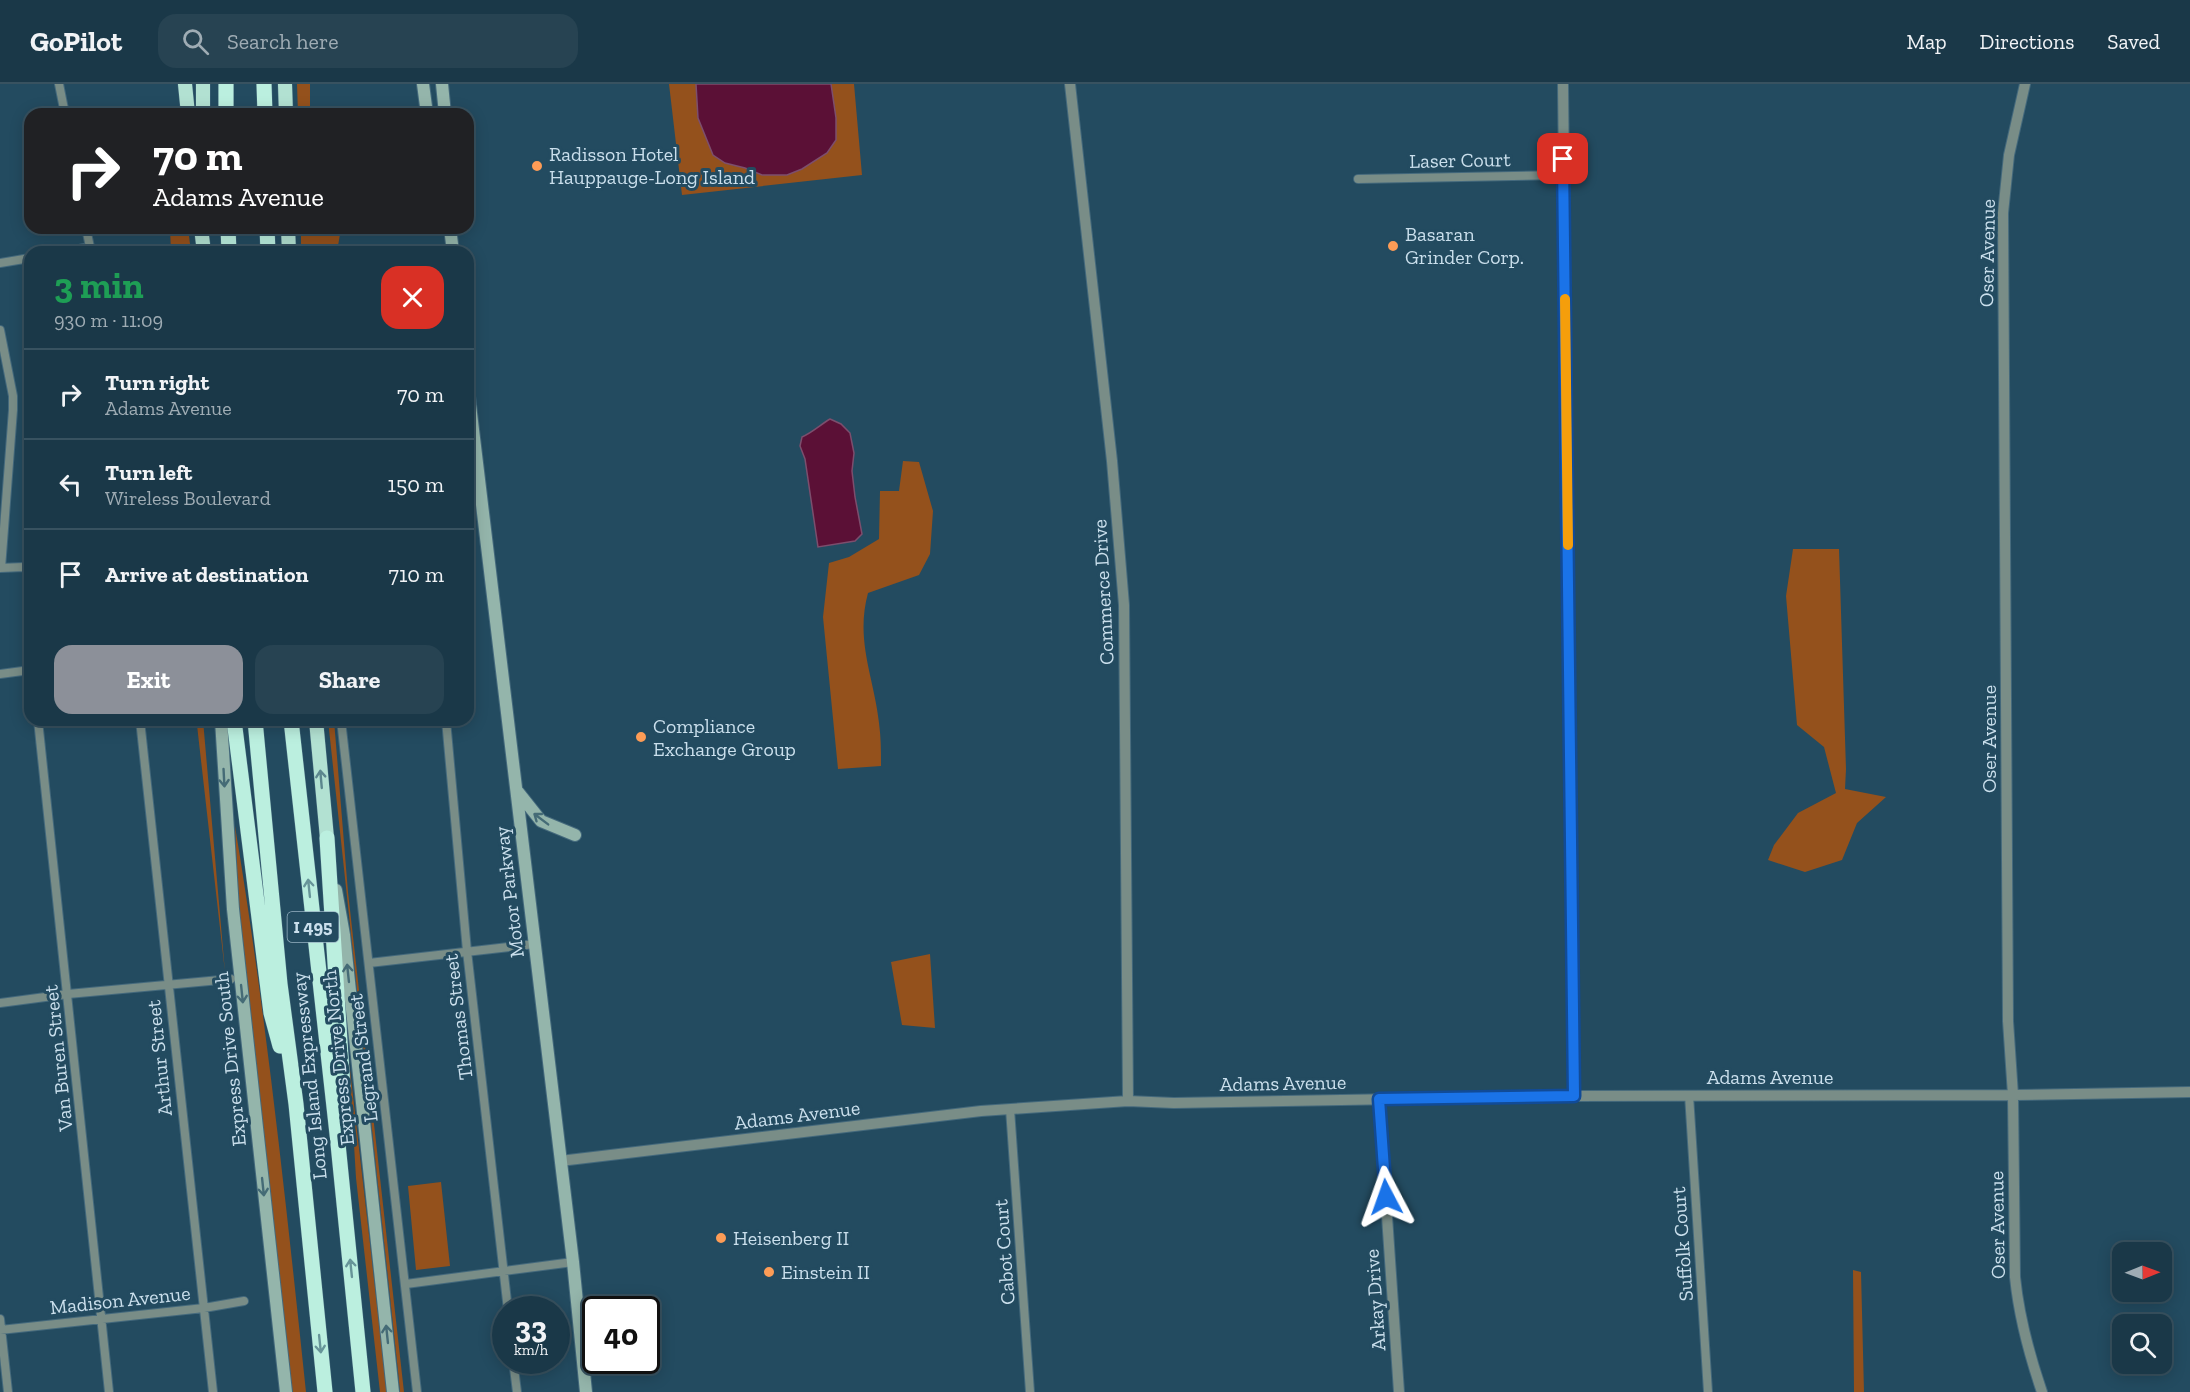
<!DOCTYPE html>
<html lang="en">
<head>
<meta charset="utf-8">
<style>
  body { margin:0; font-family:"Zilla Slab",serif; background:#274352; color:#f1f3f6; height:100vh; display:flex; flex-direction:column; font-size:22px; white-space:nowrap }
  * { box-sizing:border-box; margin:0 }
  p { font-size:20px; color:#9facb4 }
  .icon { flex:none; width:33px; height:33px; fill:none; stroke:currentColor; stroke-width:2; stroke-linecap:round; stroke-linejoin:round }
  .map { position:relative; flex:1; overflow:hidden }
  .details { position:absolute; left:24px; top:162px; width:450px; height:480px; display:flex; flex-direction:column; background:#1a3848; border-radius:18px; box-shadow:0 3px 15px #0003,0 0 0 2px #385260 }
  .details>* { flex:none }
  .banner { position:absolute; left:24px; top:24px; width:450px; height:126px; border-radius:18px; box-shadow:0 3px 15px #0003,0 0 0 2px #385260; background:#202124; color:#fff; overflow:hidden }
  .needle { width:39px; rotate:89deg }
  .controls { position:absolute; left:2112px; top:1158px; display:grid; gap:12px }
  .controls a { display:grid; place-items:center; width:60px; height:60px; border-radius:12px; background:#1a3848; box-shadow:0 3px 15px #0003,0 0 0 2px #385260; font-size:30px }
  .speed { position:absolute; left:492px; top:1212px; display:flex; gap:12px; font-size:30px; font-weight:700; text-align:center }
  .speed>* { display:grid; place-content:center; width:78px; height:78px; border-radius:50%; background:#1a3848; box-shadow:0 3px 15px #0003,0 0 0 2px #385260; line-height:1 }
  .speed small { font-size:15px; font-weight:400 }
  .speed .limit { border:3px solid #111; border-radius:9px; background:#fff; color:#111 }
  .pin { position:absolute; display:grid; place-items:center; width:51px; height:51px; color:#fff; margin:-26px; border-radius:12px; box-shadow:0 3px 9px #0006 }
  .me { position:absolute; width:66px; margin:-33px; rotate:356deg; stroke-linejoin:round; filter:drop-shadow(0 0 4px #0008) }
  .turn { display:flex; align-items:center; gap:21px; height:126px; padding:0 30px; font-size:27px }
  .turn .icon { width:78px; height:78px; stroke-width:2.5 }
  .turn b { display:block; font-size:42px; line-height:51px }
  .round { display:grid; place-items:center; flex:none; width:63px; height:63px; border-radius:18px; background:#274352 }
  .overview { display:flex; align-items:center; justify-content:space-between; height:102px; padding:0 30px }
  h1 { font-size:36px; font-weight:700; line-height:45px; color:#1e9e55 }
  .button { display:flex; gap:12px; margin-top:auto; padding:12px 30px }
  .button a { flex:1; height:69px; border-radius:18px; background:#8c9099; color:#fff; font-size:24px; font-weight:700; line-height:69px; text-align:center }
  .button a+a { background:#274352; color:#f1f3f6 }
  ul { padding:0; list-style:none }
  li { display:flex; align-items:center; gap:18px; height:90px; padding:0 30px; border-top:2px solid #385260 }
  li div { flex:1 }
  li b { display:block; font-size:22px }
  li em { font-style:normal }
  header { display:flex; align-items:center; gap:36px; box-sizing:border-box; height:84px; padding:0 30px; background:#1a3848; border-bottom:2px solid #385260 }
  header strong { font-size:28px }
  nav { display:flex; gap:33px; margin-inline-start:auto; font-size:21px }
  .search { width:420px; height:54px; background:#274352; display:flex; align-items:center; gap:15px; box-sizing:border-box; padding:0 21px; border-radius:18px; color:#9facb4; font-size:22px }
  .map>svg:first-child { display:block }
</style>
</head>
<body>
<header>
<strong>GoPilot</strong>
<div class="search"><svg class="icon" aria-label="search" viewBox="0 0 24 24"><circle cx="10" cy="10" r="6"/><path d="M15 15l6 6"/></svg>Search here</div>
<nav><a>Map</a><a>Directions</a><a>Saved</a></nav>
</header>
<div class="map">
<svg width="2190" height="1308" viewBox="0 0 2190 1308">
  <rect width="100%" height="100%" fill="#234b60"/>
  <path fill="#94511c" d="M 297,0 L 310,0 L 310,30 L 298,30 Z
    M 669,0 L 854,0 L 862,91 L 682,111 Z
    M 170,144 L 188,144 L 191,168 L 171,168 Z
    M 301,144 L 341,144 L 337,168 L 301,168 Z
    M 903,377 L 919,378 L 933,427 L 930,470 L 919,491 L 868,509 C 855,557 874,593 879,639 C 881,653 881,668 881,682 L 838,685 L 823,533 L 829,479 L 849,473 L 879,455 L 880,407 L 899,407 Z
    M 1793,465 L 1839,465 L 1846,685 L 1845,705 L 1886,713 L 1857,739 L 1842,776 L 1805,788 L 1768,776 L 1774,761 L 1798,729 L 1836,709 L 1824,663 L 1797,641 L 1786,512 Z
    M 196,636 L 203,636 L 225,888 L 197,641 Z
    M 328,636 L 334,636 L 348,808 L 404,1308 L 400,1308 L 398,1287 Z
    M 235,742 C 266,929 286,1119 306,1308 L 291,1308 L 239,835 Z
    M 930,870 L 935,944 L 902,941 L 891,878 Z
    M 349,977 L 385,1290 L 387,1308 L 380,1308 L 356,1094 Z
    M 441,1098 L 450,1182 L 416,1186 L 408,1102 Z
    M 1853,1186 L 1861,1188 L 1864,1308 L 1854,1308 Z"/>
  <path fill="#5b1036" stroke="#7c4e6d" stroke-width="1.5" d="M 696,0 L 831,0 L 836,34 L 836,56 L 827,69 L 802,85 L 787,91 L 762,91 L 745,84 L 725,79 L 713,71 L 698,34 Z
    M 830,335 L 841,340 L 850,349 L 854,369 L 852,387 L 855,413 L 862,450 L 855,457 L 818,463 L 805,375 L 800,362 L 802,353 C 813,348 820,341 830,335 Z"/>
  <g fill="none" stroke-linecap="round" stroke-linejoin="round">
    <g stroke="#44697c" stroke-width="10">
      <path id="minor" d="M 59,0 L 65,30
        M 1358,95 L 1563,91
        M 86,144 L 91,168
        M 63,168 L 90,163
        M 0,179 L 30,174
        M 0,246 L 13,312 L 13,326 L 1,484
        M 0,484 L 24,483 L 30,485
        M 0,590 L 30,586
        M 38,636 L 109,1308
        M 140,636 L 213,1308
        M 341,636 L 417,1308
        M 446,636 L 467,867 L 508,1226
        M 369,879 L 535,860
        M 0,919 L 68,910 L 231,895
        M 1689,1011 L 1708,1308
        M 1010,1025 L 1030,1308
        M 406,1200 L 573,1178
        M 0,1235 L 8,1308
        M 0,1246 L 204,1224 L 244,1217
        M 513,1276 L 517,1308"/>
    </g>
    <g stroke="#44697c" stroke-width="12">
      <path id="tertiary" d="M 1070,0 L 1112,377 L 1124,521 L 1128,1017
        M 1563,0 L 1574,1012
        M 2025,0 L 2009,71 L 2003,129 L 2008,937 L 2013,1011 L 2015,1193 C 2019,1233 2029,1270 2042,1308
        M 1379,1015 L 1399,1308
        M 560,1077 L 981,1027 L 1128,1017 L 1174,1019 L 1574,1012 L 2013,1011 L 2190,1008"/>
    </g>
    <g stroke="#44697c" stroke-width="14">
      <path id="secondary" d="M 423,0 L 427,30
        M 442,0 L 445,30
        M 450,144 L 453,168
        M 468,304 L 573,1178 L 586,1308
        M 221,636 L 233,825 L 286,1308
        M 518,708 L 541,737 L 575,751
        M 336,806 L 344,851 L 393,1308"/>
    </g>
    <g stroke="#44697c" stroke-width="15">
      <path id="trunk" d="M 185,0 L 188,30
        M 203,0 L 203,30
        M 285,0 L 286,30
        M 201,144 L 204,168
        M 288,144 L 289,168
        M 316,636 L 327,754"/>
    </g>
    <g stroke="#44697c" stroke-width="16">
      <path id="motorway" d="M 226,0 L 226,30
        M 264,0 L 265,30
        M 228,144 L 229,168
        M 267,144 L 268,168
        M 234,636 L 271,929 L 280,962
        M 255,636 L 280,900 L 296,1020 L 325,1308
        M 291,636 L 337,1050 L 363,1308
        M 327,754 L 343,1004 L 340,1029"/>
    </g>
    <use href="#minor" stroke="#798d87" stroke-width="8"/>
    <use href="#tertiary" stroke="#798d87" stroke-width="10"/>
    <use href="#secondary" stroke="#94b5ab" stroke-width="12"/>
    <use href="#trunk" stroke="#b2e1d2" stroke-width="14"/>
    <use href="#motorway" stroke="#bbefdf" stroke-width="15"/>
  </g>
  <defs><path id="oneway-shaft" d="M-6 0H5M1.5-3L5.5 0L1.5 3" fill="none" stroke-width="1.6" stroke-linecap="round" stroke-linejoin="round" transform="scale(1.5)"/></defs>
  <g stroke="#456b76">
    <use href="#oneway-shaft" transform="translate(224 694) rotate(87)"/>
    <use href="#oneway-shaft" transform="translate(541 735) rotate(-143)"/>
    <use href="#oneway-shaft" transform="translate(348 889) rotate(-96)"/>
    <use href="#oneway-shaft" transform="translate(242 910) rotate(84)"/>
    <use href="#oneway-shaft" transform="translate(263 1103) rotate(84)"/>
    <use href="#oneway-shaft" transform="translate(387 1250) rotate(-96)"/>
  </g>
  <use stroke="#5c878e" href="#oneway-shaft" transform="translate(321 695) rotate(-95)"/>
  <g stroke="#679599">
    <use href="#oneway-shaft" transform="translate(309 804) rotate(-96)"/>
    <use href="#oneway-shaft" transform="translate(351 1184) rotate(-96)"/>
    <use href="#oneway-shaft" transform="translate(320 1260) rotate(84)"/>
  </g>
  <g fill="none" stroke-linecap="round" stroke-linejoin="round">
    <g stroke="#114b97" stroke-width="15">
      <path id="route" d="M 1386,1113 L 1379,1015 L 1574,1012 L 1563,75"/>
    </g>
    <use href="#route" stroke="#1a73e8" stroke-width="10"/>
    <path stroke="#f59e0b" stroke-width="10" d="M 1565,215 L 1568,461"/>
  </g>
  <g fill="#fd9c56" stroke="#234b60" stroke-width="2">
    <circle cx="537" cy="82" r="6"/>
    <circle cx="1393" cy="162" r="6"/>
    <circle cx="641" cy="653" r="6"/>
    <circle cx="721" cy="1154" r="6"/>
    <circle cx="769" cy="1188" r="6"/>
  </g>
  <g text-anchor="middle" stroke-width="6" stroke-linejoin="round" paint-order="stroke">
    <rect fill="#234b60" stroke="#98b3c2" stroke-width="1.5" x="287.5" y="828" width="51" height="30" rx="4.5"/>
    <g font-size="18" font-weight="bold" fill="#cadfec">
      <text x="313" y="849">I 495</text>
    </g>
    <g font-size="20" fill="#cadfec" stroke="#234b60" text-anchor="start">
      <text x="549" y="77">Radisson Hotel<tspan x="549" dy="23">Hauppauge-Long Island</tspan></text>
      <text x="1405" y="157">Basaran<tspan x="1405" dy="23">Grinder Corp.</tspan></text>
      <text x="653" y="649">Compliance<tspan x="653" dy="23">Exchange Group</tspan></text>
      <text x="733" y="1161">Heisenberg II</text>
      <text x="781" y="1195">Einstein II</text>
    </g>
    <g font-size="20" fill="#cadfec" stroke="#234b60">
      <text transform="translate(1460 76) rotate(-1)" y="7">Laser Court</text>
      <text transform="translate(1987 169) rotate(-89)" y="7">Oser Avenue</text>
      <text transform="translate(1103 508) rotate(-93)" y="7">Commerce Drive</text>
      <text transform="translate(1989 655) rotate(-90)" y="7">Oser Avenue</text>
      <text transform="translate(509 808) rotate(-97)" y="7">Motor Parkway</text>
      <text transform="translate(458 933) rotate(-97)" y="7">Thomas Street</text>
      <text transform="translate(58 974) rotate(-96)" y="7">Van Buren Street</text>
      <text transform="translate(159 974) rotate(-96)" y="7">Arthur Street</text>
      <text transform="translate(338 974) rotate(-96)" y="7">Express Drive North</text>
      <text transform="translate(363 974) rotate(-97)" y="7">Legrand Street</text>
      <text transform="translate(230 975) rotate(-96)" y="7">Express Drive South</text>
      <text transform="translate(309 992) rotate(-96)" y="7">Long Island Expressway</text>
      <text x="1770" y="1000">Adams Avenue</text>
      <text transform="translate(1283 999) rotate(-1)" y="7">Adams Avenue</text>
      <text transform="translate(797 1031) rotate(-7)" y="7">Adams Avenue</text>
      <text transform="translate(1997 1141) rotate(-91)" y="7">Oser Avenue</text>
      <text transform="translate(1682 1160) rotate(-94)" y="7">Suffolk Court</text>
      <text transform="translate(1004 1168) rotate(-94)" y="7">Cabot Court</text>
      <text transform="translate(120 1216) rotate(-6)" y="7">Madison Avenue</text>
      <text transform="translate(1375 1216) rotate(-94)" y="7">Arkay Drive</text>
    </g>
  </g>
</svg>
<div class="controls">
<a><svg class="needle" viewBox="-14 -14 28 28"><path d="M0-13l5 13h-10z" fill="#e53935"/><path d="M0 13l5-13h-10z" fill="#9facb4"/></svg></a>
<a><svg class="icon" aria-label="search" viewBox="0 0 24 24"><circle cx="10" cy="10" r="6"/><path d="M15 15l6 6"/></svg></a>
</div>
<div class="speed"><div>33<small>km/h</small></div><div class="limit">40</div></div>
<div class="pin" style="left:1563px;top:75px;background:#d93025"><svg class="icon" aria-label="arrive" viewBox="0 0 24 24"><path d="M6 21V4h12l-3 4 3 4H6"/></svg></div>
<svg class="me" style="left:1386px;top:1113px" viewBox="-20 -20 40 40"><path d="M0-17L14 15 0 8-14 15z" fill="#1a73e8" stroke="#fff" stroke-width="4"/></svg>
<div class="banner">
<div class="turn"><svg class="icon" aria-label="right" viewBox="0 0 24 24"><path d="M7 20v-9h11M14 6l5 5-5 5"/></svg><div><b>70 m</b>Adams Avenue</div></div>
</div>
<section class="details">
<div class="overview"><div><h1>3 min</h1><p>930 m · 11:09</p></div><a class="round" style="background:#d93025;color:#fff"><svg class="icon" aria-label="close" viewBox="0 0 24 24"><path d="M6 6l12 12M18 6L6 18"/></svg></a></div>
<ul>
<li><svg class="icon" aria-label="right" viewBox="0 0 24 24"><path d="M7 20v-9h11M14 6l5 5-5 5"/></svg><div><b>Turn right</b><p>Adams Avenue</p></div><em>70 m</em></li>
<li><svg class="icon" aria-label="left" viewBox="0 0 24 24"><path d="M17 20v-9H6M10 6l-5 5 5 5"/></svg><div><b>Turn left</b><p>Wireless Boulevard</p></div><em>150 m</em></li>
<li><svg class="icon" aria-label="arrive" viewBox="0 0 24 24"><path d="M6 21V4h12l-3 4 3 4H6"/></svg><div><b>Arrive at destination</b></div><em>710 m</em></li>
</ul>
<div class="button"><a>Exit</a><a>Share</a></div>
</section>
</div>
</body>
</html>
